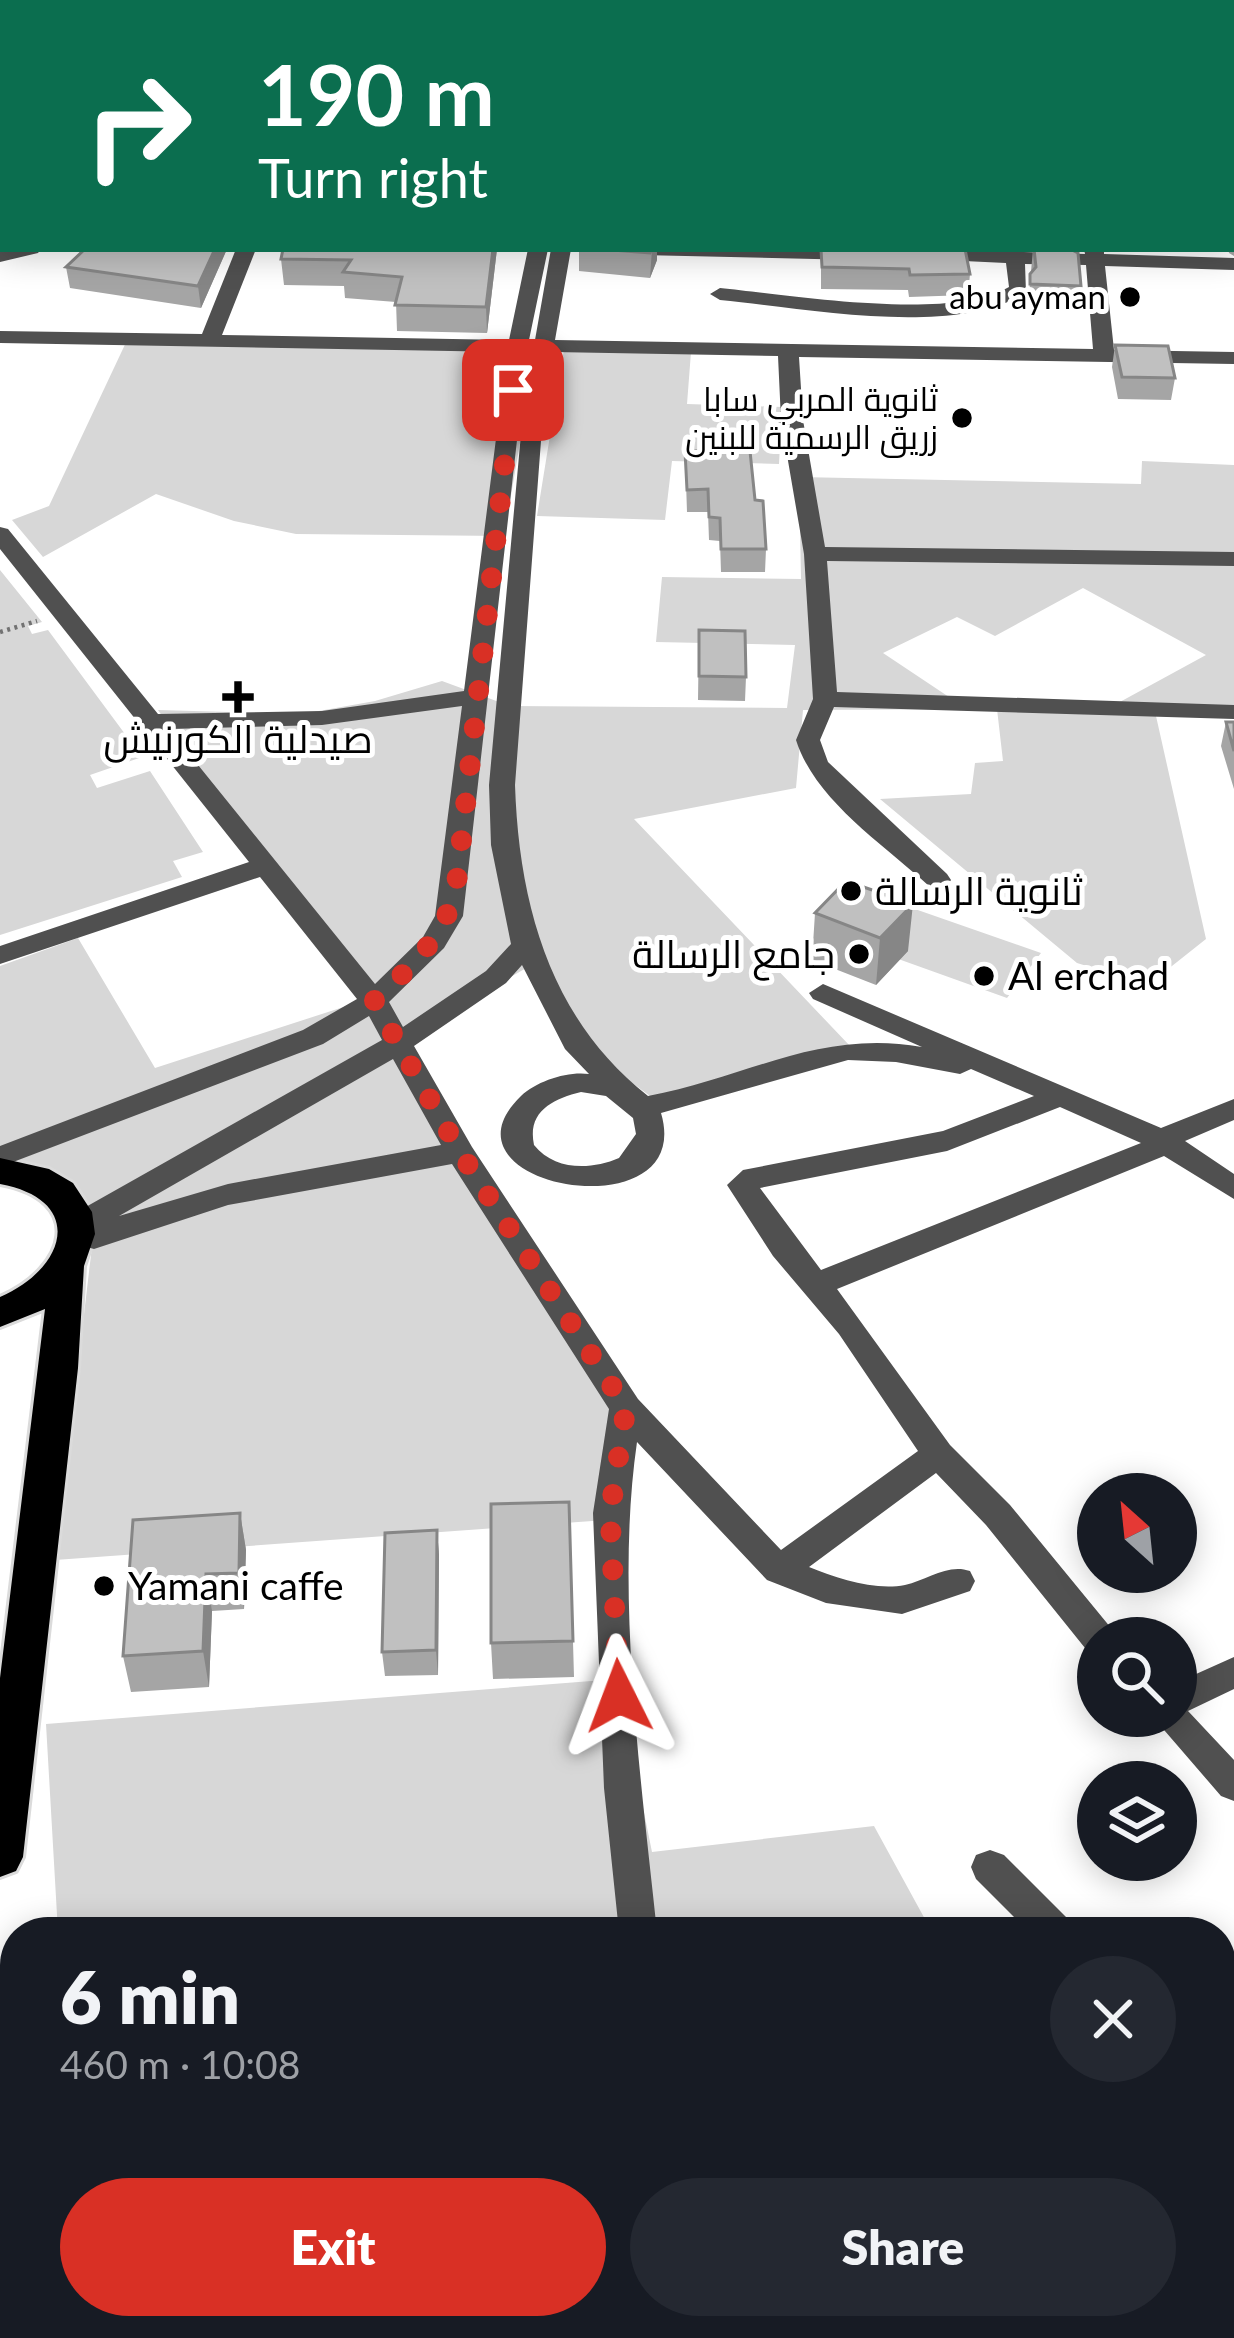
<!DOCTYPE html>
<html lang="en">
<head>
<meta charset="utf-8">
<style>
  body { margin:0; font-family:Lato,Cairo,sans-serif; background:#242831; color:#f1f3f6; height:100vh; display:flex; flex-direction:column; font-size:45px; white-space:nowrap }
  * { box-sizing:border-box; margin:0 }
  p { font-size:39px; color:#9ea1a6 }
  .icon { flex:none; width:66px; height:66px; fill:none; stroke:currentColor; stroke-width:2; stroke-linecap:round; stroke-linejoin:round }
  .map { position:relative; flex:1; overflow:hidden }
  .side { position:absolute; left:0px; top:1917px; width:1236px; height:423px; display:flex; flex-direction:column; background:#171b24; border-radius:48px 48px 0 0; box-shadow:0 6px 30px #0003 }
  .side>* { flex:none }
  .guide { position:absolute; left:0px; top:0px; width:1236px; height:252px; box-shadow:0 6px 30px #0003; background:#0b6e4f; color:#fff; overflow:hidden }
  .needle { width:78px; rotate:333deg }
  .buttons { position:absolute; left:1077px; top:1473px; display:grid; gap:24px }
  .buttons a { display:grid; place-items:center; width:120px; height:120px; border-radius:50%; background:#171b24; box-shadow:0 6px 30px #0003; font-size:60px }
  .pin { position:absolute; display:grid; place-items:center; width:102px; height:102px; color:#fff; margin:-51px; border-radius:24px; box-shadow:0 6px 18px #0006 }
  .me { position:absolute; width:132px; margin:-66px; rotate:357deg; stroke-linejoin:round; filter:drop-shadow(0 0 9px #0008) }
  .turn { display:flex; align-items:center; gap:42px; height:252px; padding:0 60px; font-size:54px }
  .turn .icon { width:156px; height:156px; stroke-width:2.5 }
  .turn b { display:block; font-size:84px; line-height:102px }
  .round { display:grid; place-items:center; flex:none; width:126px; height:126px; border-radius:63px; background:#242831 }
  .head { display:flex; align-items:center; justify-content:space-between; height:204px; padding:0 60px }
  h1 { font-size:72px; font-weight:800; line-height:90px }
  .action { display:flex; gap:24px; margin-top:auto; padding:24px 60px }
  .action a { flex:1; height:138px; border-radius:72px; background:#d93025; color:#fff; font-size:48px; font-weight:800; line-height:138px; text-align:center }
  .action a+a { background:#242831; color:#f1f3f6 }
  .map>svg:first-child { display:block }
</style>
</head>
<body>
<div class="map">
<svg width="1234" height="2338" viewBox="0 0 1234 2338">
  <rect width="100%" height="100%" fill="#fff"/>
  <path fill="#d7d7d7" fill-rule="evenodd" d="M 129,336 L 537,344 L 504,536 L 296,534 L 234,521 L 156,494 L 43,557 L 12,520 L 49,506 Z
    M 564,349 L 691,352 L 687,404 L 782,407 L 779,464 L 672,461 L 665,520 L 537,516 Z
    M 1142,461 L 1234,465 L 1234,717 L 1156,716 L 1206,939 L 1148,985 L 1077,963 L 880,799 L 971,794 L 975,763 L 1003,761 L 997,709 L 803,710 L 796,788 L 634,819 L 850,1046 L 666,1108 L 619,1073 L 528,967 L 387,1048 L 626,1418 L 606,1520 L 55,1560 L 95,1221 L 0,1151 L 0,966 L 78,938 L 155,1068 L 362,1001 L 158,710 L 302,714 L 375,701 L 442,681 L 510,706 L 787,708 L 795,645 L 656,642 L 662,577 L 801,579 L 799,477 L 1141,484 ZM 1083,588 L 1206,655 L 1118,703 L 952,699 L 883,653 L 957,617 L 995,636 Z
    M 0,570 L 42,622 L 28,626 L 32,634 L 48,630 L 142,757 L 90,775 L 97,788 L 150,771 L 203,852 L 173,861 L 182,877 L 0,935 Z
    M 912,908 L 1041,953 L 1007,998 L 876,951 Z
    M 617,1679 L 652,1852 L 874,1826 L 932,1932 L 58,1932 L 46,1724 Z
    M 769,2325 L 1175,2325 L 1170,2338 L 764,2338 Z"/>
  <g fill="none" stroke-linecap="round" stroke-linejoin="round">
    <g stroke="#dbdbdb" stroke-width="6">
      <path id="highway" d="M 0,1158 L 49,1169 L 73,1183 L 92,1212 L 95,1234 L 84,1266 L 78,1368 L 23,1857 L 16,1871 L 0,1877 L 0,1678 L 45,1309 L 0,1327 L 0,1297 C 67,1268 86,1200 0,1184 Z"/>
    </g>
    <path stroke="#727272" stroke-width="4.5" stroke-dasharray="3 4.5" stroke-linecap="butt" d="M 0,632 L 37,621"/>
    <path fill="#505050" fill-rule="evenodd" d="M 788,0 L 821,0 L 823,3 L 790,3 Z
      M 854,0 L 888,0 L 890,3 L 856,3 Z
      M 1051,0 L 1067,0 L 1067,3 L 1051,3 Z
      M 3,5 L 3,21 L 0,22 L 0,6 Z
      M 1233,66 L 1234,66 L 1234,76 L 1233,76 Z
      M 0,160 L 3,160 L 3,170 L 0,170 Z
      M 41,249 L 38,253 L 0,262 L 0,250 Z
      M 236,249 L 256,249 L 222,335 L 509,340 L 528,249 L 548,249 L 529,340 L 535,340 L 551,249 L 571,249 L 555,340 L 1093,349 L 1086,265 L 1025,264 L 1026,293 C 952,338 804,308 720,300 L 710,294 L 720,288 C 790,295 951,322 1009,287 L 1006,263 L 922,259 L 919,255 L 929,249 L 1085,254 L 1084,249 L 1104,249 L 1104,254 L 1234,258 L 1234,270 L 1105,266 L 1114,350 L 1234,352 L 1234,364 L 799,357 L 803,420 L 825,547 L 1234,552 L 1234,566 L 827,561 L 837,692 L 1234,705 L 1234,719 L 834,707 L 820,740 L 828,762 L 947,874 L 951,880 L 947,886 L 929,886 C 883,844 815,800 796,740 L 813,699 L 804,554 L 781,420 L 778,356 L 553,352 L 544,401 L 515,785 C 519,906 551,1020 648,1096 C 746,1078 818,1029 922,1047 L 813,999 L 809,993 L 823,984 L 1161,1128 L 1234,1099 L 1234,1120 L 1185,1141 L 1234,1174 L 1234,1199 L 1164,1156 L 837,1289 L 950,1445 L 1010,1505 L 1111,1628 L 1116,1638 L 1098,1638 L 1098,1653 L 1085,1648 L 986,1525 L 936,1473 L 809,1567 C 837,1578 874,1591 905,1585 C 927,1580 948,1563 970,1571 L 975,1581 L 970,1591 L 902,1614 L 826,1603 L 767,1580 L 637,1442 C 615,1593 641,1779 657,1932 L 619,1932 L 604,1788 L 593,1513 L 609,1409 L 452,1164 L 228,1205 L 94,1249 L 83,1246 L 80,1236 L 68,1233 L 64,1225 L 68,1217 L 382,1040 L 369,1016 L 323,1044 L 0,1167 L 0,1146 L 303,1030 L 357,999 L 260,877 L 0,964 L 0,946 L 249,862 L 0,549 L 0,527 L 8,529 L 158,714 L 322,711 L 464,691 L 507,352 L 0,343 L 0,331 L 202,334 ZM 527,352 L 532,352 L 524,401 L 489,785 L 491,845 L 511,944 L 486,971 L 403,1027 L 389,1002 L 444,948 L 463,916 ZM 462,706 L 435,916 L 423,937 L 375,984 L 169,729 L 322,725 ZM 522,965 L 565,1049 L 589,1074 C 567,1071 537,1081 521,1096 C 426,1188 697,1234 661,1113 L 848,1060 L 896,1062 L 960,1074 L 971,1069 L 1034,1096 L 943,1131 L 743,1170 L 727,1185 L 773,1256 L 839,1334 L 918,1451 L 781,1550 L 638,1399 L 472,1147 L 414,1046 L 506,983 ZM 393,1059 L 441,1145 L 228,1184 L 119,1216 ZM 581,1092 L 606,1096 L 633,1118 L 636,1134 L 619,1158 C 591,1170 555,1171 534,1145 C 527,1112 552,1099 581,1092 ZM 1060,1107 L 1141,1143 L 821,1270 L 760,1188 L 947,1151 Z
      M 631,249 L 860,249 L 867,254 L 857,260 L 641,255 Z
      M 1234,1657 L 1234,1689 L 1188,1711 L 1234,1760 L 1234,1801 L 1221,1796 L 1152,1716 L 1176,1716 L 1176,1683 Z
      M 990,1850 L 1004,1855 L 1069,1920 L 1074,1932 L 1029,1932 L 976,1879 L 971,1867 L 976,1855 Z
      M 1221,2079 L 1234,2084 L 1234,2130 L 1221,2124 Z
      M 301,2325 L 410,2325 L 404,2338 L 296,2338 Z
      M 672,2325 L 716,2325 L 718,2338 L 674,2338 Z"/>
    <use href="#highway" fill="#000" fill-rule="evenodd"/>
  </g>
  <path fill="#a5a5a5" d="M 41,0 L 242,0 L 209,3 L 68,3 Z
    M 278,0 L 592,0 L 592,3 L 279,3 Z
    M 1233,103 L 1234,103 L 1234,256 L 1229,253 L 1228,249 L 1233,249 Z
    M 85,249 L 227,249 L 201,308 L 70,288 L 66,267 Z
    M 497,249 L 487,333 L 397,331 L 396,302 L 345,298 L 344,286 L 284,285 L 281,259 Z
    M 579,249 L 657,249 L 657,260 L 650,278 L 579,271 Z
    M 821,249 L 970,274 L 968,295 L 909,297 L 908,290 L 821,289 Z
    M 1033,249 L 1081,286 L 1078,308 L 1028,306 Z
    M 1115,345 L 1175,378 L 1171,400 L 1118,399 L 1112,367 Z
    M 685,451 L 755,500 L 766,549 L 765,572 L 721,572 L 720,541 L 709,540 L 708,512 L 687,512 Z
    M 699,630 L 746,677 L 745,701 L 698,700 Z
    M 1226,722 L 1234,722 L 1234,789 L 1221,746 Z
    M 846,881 L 908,951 L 876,985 L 812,960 L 815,913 Z
    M 569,1502 L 574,1677 L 493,1679 L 491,1643 Z
    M 240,1513 L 246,1550 L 244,1609 L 212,1611 L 209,1687 L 131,1692 L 123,1656 Z
    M 437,1530 L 439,1555 L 438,1675 L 385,1676 L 382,1652 Z"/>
  <path fill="#868686" d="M 128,0 L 242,0 L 209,3 L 128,3 Z
    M 215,249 L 227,249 L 201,308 L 198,286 Z
    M 493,249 L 497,249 L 487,333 L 486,307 Z
    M 652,249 L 657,249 L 657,260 L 650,278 Z
    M 913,904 L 908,951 L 876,985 L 880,938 Z
    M 240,1513 L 246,1550 L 244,1609 L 239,1573 Z
    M 437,1530 L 439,1555 L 438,1675 L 436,1650 Z
    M 206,1574 L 212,1611 L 209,1687 L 203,1651 Z"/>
  <path fill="#c0c0c0" stroke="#868686" stroke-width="3" d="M 346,0 L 420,0 L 419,3 Z
    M 550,0 L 591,0 L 581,3 L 557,3 Z
    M 1233,103 L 1234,103 L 1233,150 Z
    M 1233,150 L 1234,154 L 1234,226 L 1233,225 Z
    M 85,249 L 215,249 L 198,286 L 66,267 Z
    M 283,249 L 493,249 L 486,307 L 395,305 L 402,277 L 343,272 L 351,260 L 281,259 Z
    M 599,249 L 652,249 L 650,253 Z
    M 821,249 L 965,249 L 970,274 L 910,275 L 909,269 L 822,267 Z
    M 1034,249 L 1070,249 L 1078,253 L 1081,286 L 1030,284 L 1030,274 L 1036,267 Z
    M 1115,345 L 1168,346 L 1175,378 L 1122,377 Z
    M 685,451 L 750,451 L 755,500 L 763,501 L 766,549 L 721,549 L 720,518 L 709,517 L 708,489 L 687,490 Z
    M 699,630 L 745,631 L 746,677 L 699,676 Z
    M 1226,722 L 1234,722 L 1234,751 Z
    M 846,881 L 913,904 L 880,938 L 815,913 Z
    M 569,1502 L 573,1641 L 491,1643 L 491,1504 Z
    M 240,1513 L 239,1573 L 206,1574 L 203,1651 L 123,1656 L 133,1520 Z
    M 437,1530 L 436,1650 L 382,1652 L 385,1533 Z"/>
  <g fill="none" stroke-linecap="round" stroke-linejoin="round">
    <path stroke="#d93025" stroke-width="21" stroke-dasharray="0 37.8" d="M 513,390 L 456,888 C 444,938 411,967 374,1001 L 460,1152 L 626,1408 L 610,1513 L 619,1696"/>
  </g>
  <g fill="#000" stroke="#fff" stroke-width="4.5">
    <circle cx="1130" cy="297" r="12"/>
    <circle cx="962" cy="418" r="12"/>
    <path d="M232 679h12v12h12v12h-12v12h-12v-12h-12v-12h12z"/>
    <circle cx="851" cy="891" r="12"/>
    <circle cx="859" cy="954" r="12"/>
    <circle cx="984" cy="976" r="12"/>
    <circle cx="104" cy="1586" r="12"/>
  </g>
  <g text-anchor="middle" stroke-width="10" stroke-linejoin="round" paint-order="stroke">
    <g font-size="33" fill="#000" stroke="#fff" text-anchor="end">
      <text x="1106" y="309">abu ayman</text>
      <text x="938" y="411">ثانوية المربي سابا<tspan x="938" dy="38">زريق الرسمية للبنين</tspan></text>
    </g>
    <g font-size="39" fill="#000" stroke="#fff" text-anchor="start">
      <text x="238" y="753" text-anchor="middle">صيدلية الكورنيش</text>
      <text x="875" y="905">ثانوية الرسالة</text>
      <text x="835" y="968" text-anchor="end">جامع الرسالة</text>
      <text x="1008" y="990">Al erchad</text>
      <text x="128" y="1600">Yamani caffe</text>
    </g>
  </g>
</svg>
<div class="buttons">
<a><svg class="needle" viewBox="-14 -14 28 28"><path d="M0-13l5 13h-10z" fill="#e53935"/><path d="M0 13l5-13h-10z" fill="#9ea1a6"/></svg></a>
<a><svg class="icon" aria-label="search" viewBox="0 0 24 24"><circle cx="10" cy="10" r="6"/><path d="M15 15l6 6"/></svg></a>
<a><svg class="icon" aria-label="layers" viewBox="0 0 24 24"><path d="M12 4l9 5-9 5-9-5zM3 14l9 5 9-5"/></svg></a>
</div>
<div class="pin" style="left:513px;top:390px;background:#d93025"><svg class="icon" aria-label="arrive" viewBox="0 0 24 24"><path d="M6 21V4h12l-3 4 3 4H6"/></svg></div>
<svg class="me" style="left:619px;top:1696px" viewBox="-20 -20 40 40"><path d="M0-17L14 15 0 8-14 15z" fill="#d93025" stroke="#fff" stroke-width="4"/></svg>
<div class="guide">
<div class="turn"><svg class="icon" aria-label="right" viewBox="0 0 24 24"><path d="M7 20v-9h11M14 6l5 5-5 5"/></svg><div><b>190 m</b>Turn right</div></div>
</div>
<section class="side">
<div class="head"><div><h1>6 min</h1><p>460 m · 10:08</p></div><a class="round"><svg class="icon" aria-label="close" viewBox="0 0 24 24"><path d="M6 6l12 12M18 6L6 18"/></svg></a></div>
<div class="action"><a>Exit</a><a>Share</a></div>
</section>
</div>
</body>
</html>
